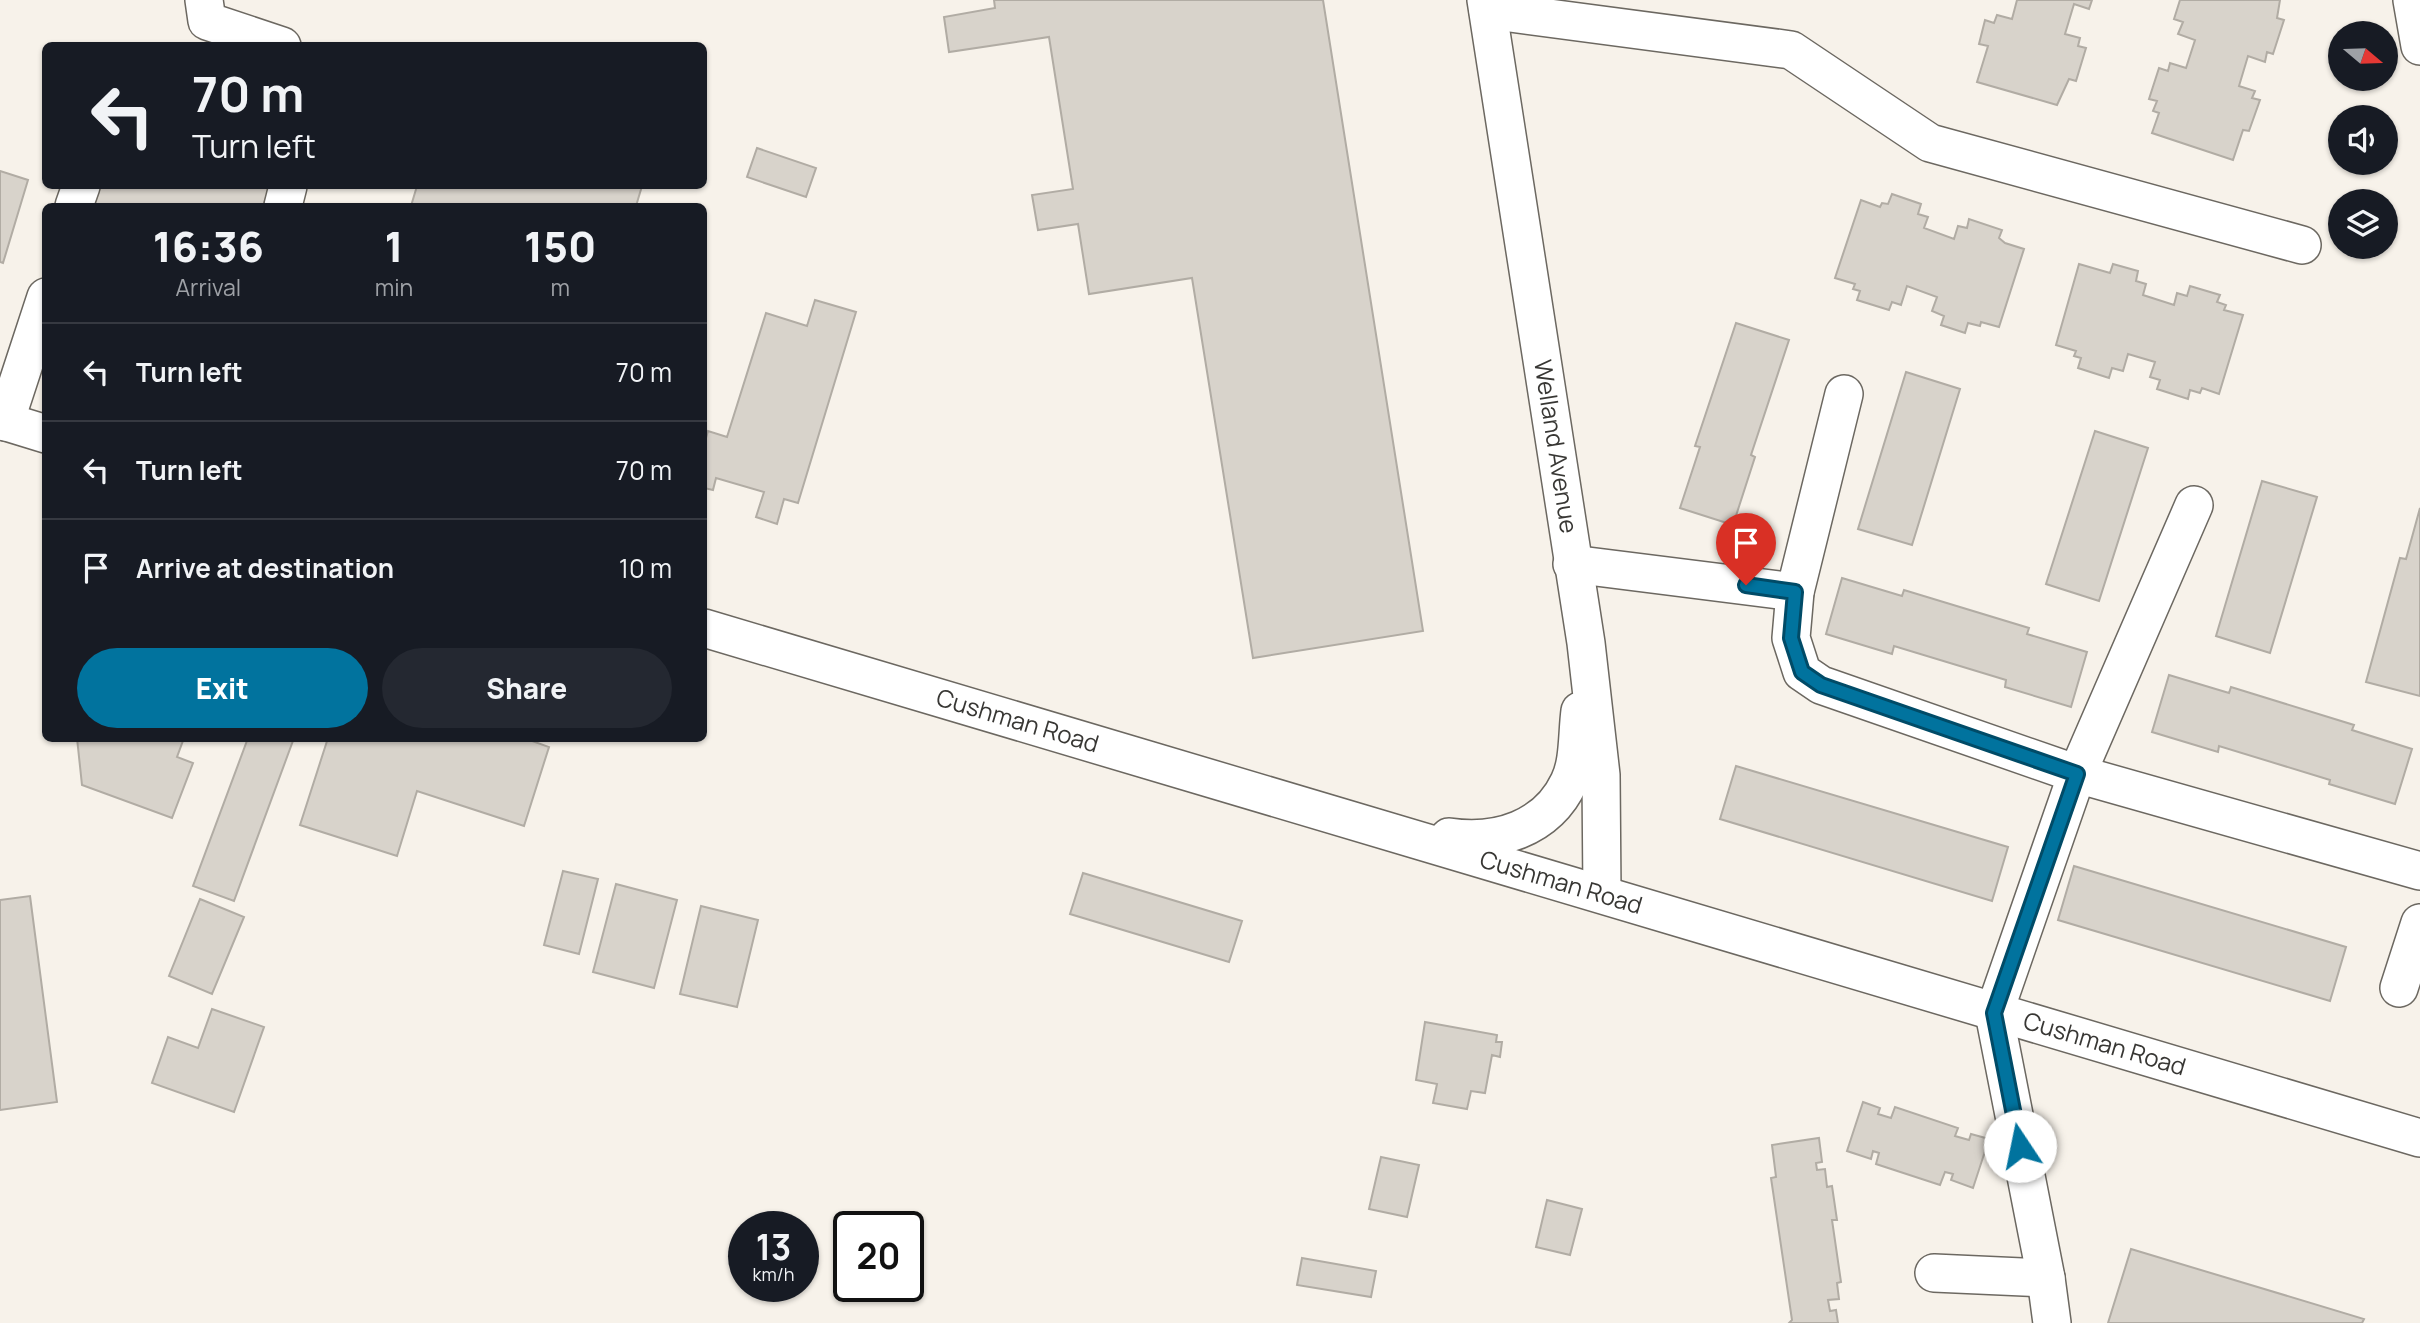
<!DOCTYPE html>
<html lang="en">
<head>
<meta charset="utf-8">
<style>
  body { margin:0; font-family:Manrope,sans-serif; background:#242831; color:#f1f3f6; height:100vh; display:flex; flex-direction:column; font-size:26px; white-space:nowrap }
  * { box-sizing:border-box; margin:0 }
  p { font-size:23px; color:#9ea1a6 }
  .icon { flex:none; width:38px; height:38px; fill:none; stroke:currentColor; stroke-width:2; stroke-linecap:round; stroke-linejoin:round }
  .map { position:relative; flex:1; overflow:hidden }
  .panel { position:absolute; left:42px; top:203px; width:665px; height:539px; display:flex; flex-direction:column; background:#171b24; border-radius:10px; box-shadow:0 2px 5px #0004 }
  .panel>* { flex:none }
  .top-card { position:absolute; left:42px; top:42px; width:665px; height:147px; border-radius:10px; box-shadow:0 2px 5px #0004; background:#171b24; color:#f1f3f6; overflow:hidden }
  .needle { width:46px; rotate:109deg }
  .tools { position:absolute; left:2328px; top:21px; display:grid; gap:14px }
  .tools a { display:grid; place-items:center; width:70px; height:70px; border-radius:50%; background:#171b24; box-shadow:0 2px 5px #0004; font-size:35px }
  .speed { position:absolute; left:728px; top:1211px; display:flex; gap:14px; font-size:35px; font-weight:700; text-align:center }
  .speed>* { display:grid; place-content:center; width:91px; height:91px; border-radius:50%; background:#171b24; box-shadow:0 2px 5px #0004; line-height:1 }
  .speed small { font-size:18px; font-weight:400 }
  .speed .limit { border:4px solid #111; border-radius:10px; background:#fff; color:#111 }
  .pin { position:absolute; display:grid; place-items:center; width:60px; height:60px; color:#fff; margin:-72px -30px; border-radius:50% 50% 50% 0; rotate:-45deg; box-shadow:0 0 7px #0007 }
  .pin .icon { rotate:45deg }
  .me { position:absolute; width:77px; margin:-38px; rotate:349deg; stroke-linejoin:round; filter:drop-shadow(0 0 5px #0008) }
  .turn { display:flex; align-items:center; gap:24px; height:147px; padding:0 35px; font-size:32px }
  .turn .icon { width:91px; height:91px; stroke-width:2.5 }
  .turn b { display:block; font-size:49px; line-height:60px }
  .eta { display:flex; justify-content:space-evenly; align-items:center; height:119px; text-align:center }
  .eta b { font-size:42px; font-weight:800; line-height:49px }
  .primary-button { display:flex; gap:14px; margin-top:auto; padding:14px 35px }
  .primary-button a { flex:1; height:80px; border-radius:42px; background:#01739e; color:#fff; font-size:28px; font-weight:800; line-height:80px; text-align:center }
  .primary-button a+a { background:#242831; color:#f1f3f6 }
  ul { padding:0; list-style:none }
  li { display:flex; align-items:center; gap:21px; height:98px; padding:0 35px; border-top:2px solid #363941 }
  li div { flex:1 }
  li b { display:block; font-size:26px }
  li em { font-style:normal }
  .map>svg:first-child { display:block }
</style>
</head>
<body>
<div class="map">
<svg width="2420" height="1323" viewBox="0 0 2420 1323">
  <rect width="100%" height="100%" fill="#f7f2ea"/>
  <path fill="#d8d3cb" stroke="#b1aca4" stroke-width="2" d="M 994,0 L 1323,0 L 1423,631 L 1253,658 L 1192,278 L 1089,294 L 1078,224 L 1038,230 L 1032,195 L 1073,189 L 1049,37 L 949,52 L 944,17 L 995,8 Z
    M 2017,0 L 2092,0 L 2089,9 L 2074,4 L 2065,34 L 2080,38 L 2078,46 L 2086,48 L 2076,81 L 2069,79 L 2057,105 L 1977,82 L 1988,46 L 1979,44 L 1985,20 L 1994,23 L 1997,15 L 2012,19 Z
    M 2180,0 L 2280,0 L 2277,18 L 2284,20 L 2273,54 L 2267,52 L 2265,62 L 2248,56 L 2239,86 L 2255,91 L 2252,98 L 2260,100 L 2249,131 L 2243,130 L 2233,160 L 2152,133 L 2159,113 L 2153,111 L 2157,101 L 2149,99 L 2159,68 L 2168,71 L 2170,63 L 2186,68 L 2195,40 L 2178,34 L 2183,22 L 2174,19 Z
    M 757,148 L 816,168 L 806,197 L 747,177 Z
    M 0,171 L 28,180 L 3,263 L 0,262 Z
    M 89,186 L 270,186 L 263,206 L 82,206 Z
    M 417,186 L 642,186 L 636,206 L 411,206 Z
    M 1892,194 L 1921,204 L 1918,214 L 1928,217 L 1924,228 L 1954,239 L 1958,226 L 1967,228 L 1969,219 L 2002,230 L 1999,238 L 2005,243 L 2024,249 L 1999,327 L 1981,322 L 1980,326 L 1968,323 L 1965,333 L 1941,325 L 1944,316 L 1932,311 L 1937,297 L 1907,286 L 1901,305 L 1892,302 L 1889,310 L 1857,300 L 1860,291 L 1853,289 L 1855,284 L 1835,278 L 1861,200 L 1880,207 L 1882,203 L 1888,204 Z
    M 2079,264 L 2110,273 L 2113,264 L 2138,271 L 2136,281 L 2146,284 L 2143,295 L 2174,305 L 2177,293 L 2187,296 L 2190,286 L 2220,295 L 2217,302 L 2226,305 L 2224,310 L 2243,315 L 2219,394 L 2202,388 L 2200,393 L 2190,390 L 2188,399 L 2157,389 L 2160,380 L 2150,377 L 2155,362 L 2128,354 L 2123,371 L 2112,368 L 2109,378 L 2078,368 L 2081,358 L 2074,356 L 2076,351 L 2056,345 Z
    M 815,300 L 856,312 L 798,503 L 784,499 L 777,524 L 756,517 L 764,492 L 716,478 L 713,490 L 704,488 L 704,445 L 708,431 L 727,437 L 766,313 L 807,326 Z
    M 1736,323 L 1789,340 L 1751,455 L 1755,457 L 1733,525 L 1680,508 L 1700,447 L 1695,446 Z
    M 1906,372 L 1960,389 L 1912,545 L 1858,529 Z
    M 2095,431 L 2148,448 L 2099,601 L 2046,584 Z
    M 2262,481 L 2317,497 L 2270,653 L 2216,636 Z
    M 2420,508 L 2420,696 L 2366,682 L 2400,558 L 2406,559 Z
    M 1842,578 L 1902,596 L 1904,590 L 2029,628 L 2027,634 L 2087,652 L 2071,707 L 2005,687 L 2006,680 L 1894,646 L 1892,654 L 1826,634 Z
    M 2169,675 L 2229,693 L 2231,687 L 2354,725 L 2352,730 L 2412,749 L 2395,804 L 2329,784 L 2330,780 L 2219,746 L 2218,752 L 2152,732 Z
    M 77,738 L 184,738 L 177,757 L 193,763 L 172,818 L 82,785 Z
    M 248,738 L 294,738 L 234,901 L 193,886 Z
    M 328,738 L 524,738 L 549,747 L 524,826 L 417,791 L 397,856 L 300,825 Z
    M 1736,766 L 2008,847 L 1992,901 L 1720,819 Z
    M 2074,866 L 2346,947 L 2330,1001 L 2058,920 Z
    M 563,871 L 598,879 L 579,954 L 544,945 Z
    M 1083,873 L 1242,921 L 1229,962 L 1070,914 Z
    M 616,884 L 677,900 L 654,988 L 593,972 Z
    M 30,896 L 57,1102 L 0,1110 L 0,900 Z
    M 200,899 L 244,917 L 212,994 L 169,976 Z
    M 701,906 L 758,920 L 737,1007 L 680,994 Z
    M 212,1009 L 264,1027 L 234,1112 L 152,1083 L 168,1037 L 198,1048 Z
    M 1425,1022 L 1497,1035 L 1496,1042 L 1502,1042 L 1500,1057 L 1492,1055 L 1485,1093 L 1471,1091 L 1467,1109 L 1433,1103 L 1437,1084 L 1416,1080 Z
    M 1863,1102 L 1880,1108 L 1878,1114 L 1891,1118 L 1895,1107 L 1958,1128 L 1955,1136 L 1969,1140 L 1971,1134 L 1989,1139 L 1973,1188 L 1951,1180 L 1953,1174 L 1945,1172 L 1940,1185 L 1876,1164 L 1879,1153 L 1873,1151 L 1871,1159 L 1847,1151 Z
    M 1819,1138 L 1822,1162 L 1816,1163 L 1817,1170 L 1825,1169 L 1827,1187 L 1832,1186 L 1837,1220 L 1832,1220 L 1841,1282 L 1837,1283 L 1839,1299 L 1828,1300 L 1830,1311 L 1836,1310 L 1838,1323 L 1789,1323 L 1792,1320 L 1771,1178 L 1776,1177 L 1772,1145 Z
    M 1381,1157 L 1419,1165 L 1407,1217 L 1369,1209 Z
    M 1547,1200 L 1582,1209 L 1570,1255 L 1536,1247 Z
    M 2131,1249 L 2364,1319 L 2362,1323 L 2108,1323 Z
    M 1302,1258 L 1376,1271 L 1371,1297 L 1297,1285 Z"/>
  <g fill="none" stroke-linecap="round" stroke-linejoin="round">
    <g stroke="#6c6861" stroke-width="40">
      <g id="minor">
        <path d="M 204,0 L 207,21 L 282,46"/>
        <path id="s1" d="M 1486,0 L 1586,643 L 1601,775 L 1602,894"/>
        <path d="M 2412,0 L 2420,46"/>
        <path d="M 1488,10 L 1791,50 L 1930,143 L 2302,245"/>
        <path d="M 74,206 L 81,186"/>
        <path d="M 283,206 L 288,186"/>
        <path d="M 1844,394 L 1795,592 L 1791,638 L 1802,672 L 1821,685 L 2077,774 L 2420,871"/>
        <path d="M 0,420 L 46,434"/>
        <path d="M 5,422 L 46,297"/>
        <path d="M 1572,564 L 1795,592"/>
        <path id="s2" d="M 704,628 L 2420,1138"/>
        <path d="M 1449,837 C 1497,844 1547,829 1569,782 C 1579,762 1577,733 1580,711"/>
        <path d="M 2399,988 L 2420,923"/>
        <path d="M 1934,1273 L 2046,1278"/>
        <path d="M 2052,1323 L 2046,1278 L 1994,1013 L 2077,774 L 2194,505"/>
      </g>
    </g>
    <use href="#minor" stroke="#fff" stroke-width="37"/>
  </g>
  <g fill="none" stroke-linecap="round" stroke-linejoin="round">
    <g stroke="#014b67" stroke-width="18">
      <path id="route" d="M 1746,585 L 1795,592 L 1791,638 L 1802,672 L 1821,685 L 2077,774 L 1994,1013 L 2020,1146"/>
    </g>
    <use href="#route" stroke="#01739e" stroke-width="12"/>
  </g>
  <g text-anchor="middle" stroke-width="6" stroke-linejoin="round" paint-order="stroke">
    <g font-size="24" fill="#383734" stroke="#f7f2ea">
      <text dy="8" stroke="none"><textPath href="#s1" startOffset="452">Welland Avenue</textPath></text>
      <text dy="8" stroke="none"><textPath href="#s2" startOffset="327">Cushman Road</textPath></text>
      <text dy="8" stroke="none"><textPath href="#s2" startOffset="894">Cushman Road</textPath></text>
      <text dy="8" stroke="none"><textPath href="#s2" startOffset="1461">Cushman Road</textPath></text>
    </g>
  </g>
</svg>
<div class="tools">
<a><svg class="needle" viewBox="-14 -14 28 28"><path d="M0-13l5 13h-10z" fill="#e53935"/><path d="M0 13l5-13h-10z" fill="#9ea1a6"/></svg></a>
<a><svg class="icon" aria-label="sound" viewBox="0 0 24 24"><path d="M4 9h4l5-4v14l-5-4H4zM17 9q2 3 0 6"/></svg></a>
<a><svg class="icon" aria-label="layers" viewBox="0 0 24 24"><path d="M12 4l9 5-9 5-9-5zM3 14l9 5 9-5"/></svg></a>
</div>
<div class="speed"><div>13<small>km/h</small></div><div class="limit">20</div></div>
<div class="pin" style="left:1746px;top:585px;background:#d93025"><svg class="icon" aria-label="arrive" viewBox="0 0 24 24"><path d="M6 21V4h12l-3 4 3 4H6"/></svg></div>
<svg class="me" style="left:2020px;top:1146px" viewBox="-20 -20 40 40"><circle r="19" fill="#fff"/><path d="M0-13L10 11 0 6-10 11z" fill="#01739e"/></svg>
<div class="top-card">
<div class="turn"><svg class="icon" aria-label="left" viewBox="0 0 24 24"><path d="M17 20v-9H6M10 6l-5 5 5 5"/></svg><div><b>70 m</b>Turn left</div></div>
</div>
<section class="panel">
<div class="eta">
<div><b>16:36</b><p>Arrival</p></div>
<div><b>1</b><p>min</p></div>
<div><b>150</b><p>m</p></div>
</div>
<ul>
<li><svg class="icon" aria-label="left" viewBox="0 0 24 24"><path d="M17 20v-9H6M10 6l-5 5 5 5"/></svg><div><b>Turn left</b></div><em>70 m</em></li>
<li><svg class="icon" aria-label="left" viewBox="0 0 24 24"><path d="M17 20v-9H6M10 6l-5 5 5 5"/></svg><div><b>Turn left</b></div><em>70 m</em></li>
<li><svg class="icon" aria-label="arrive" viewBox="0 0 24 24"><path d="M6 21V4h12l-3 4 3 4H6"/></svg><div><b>Arrive at destination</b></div><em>10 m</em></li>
</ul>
<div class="primary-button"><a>Exit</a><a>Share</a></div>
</section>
</div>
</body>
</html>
